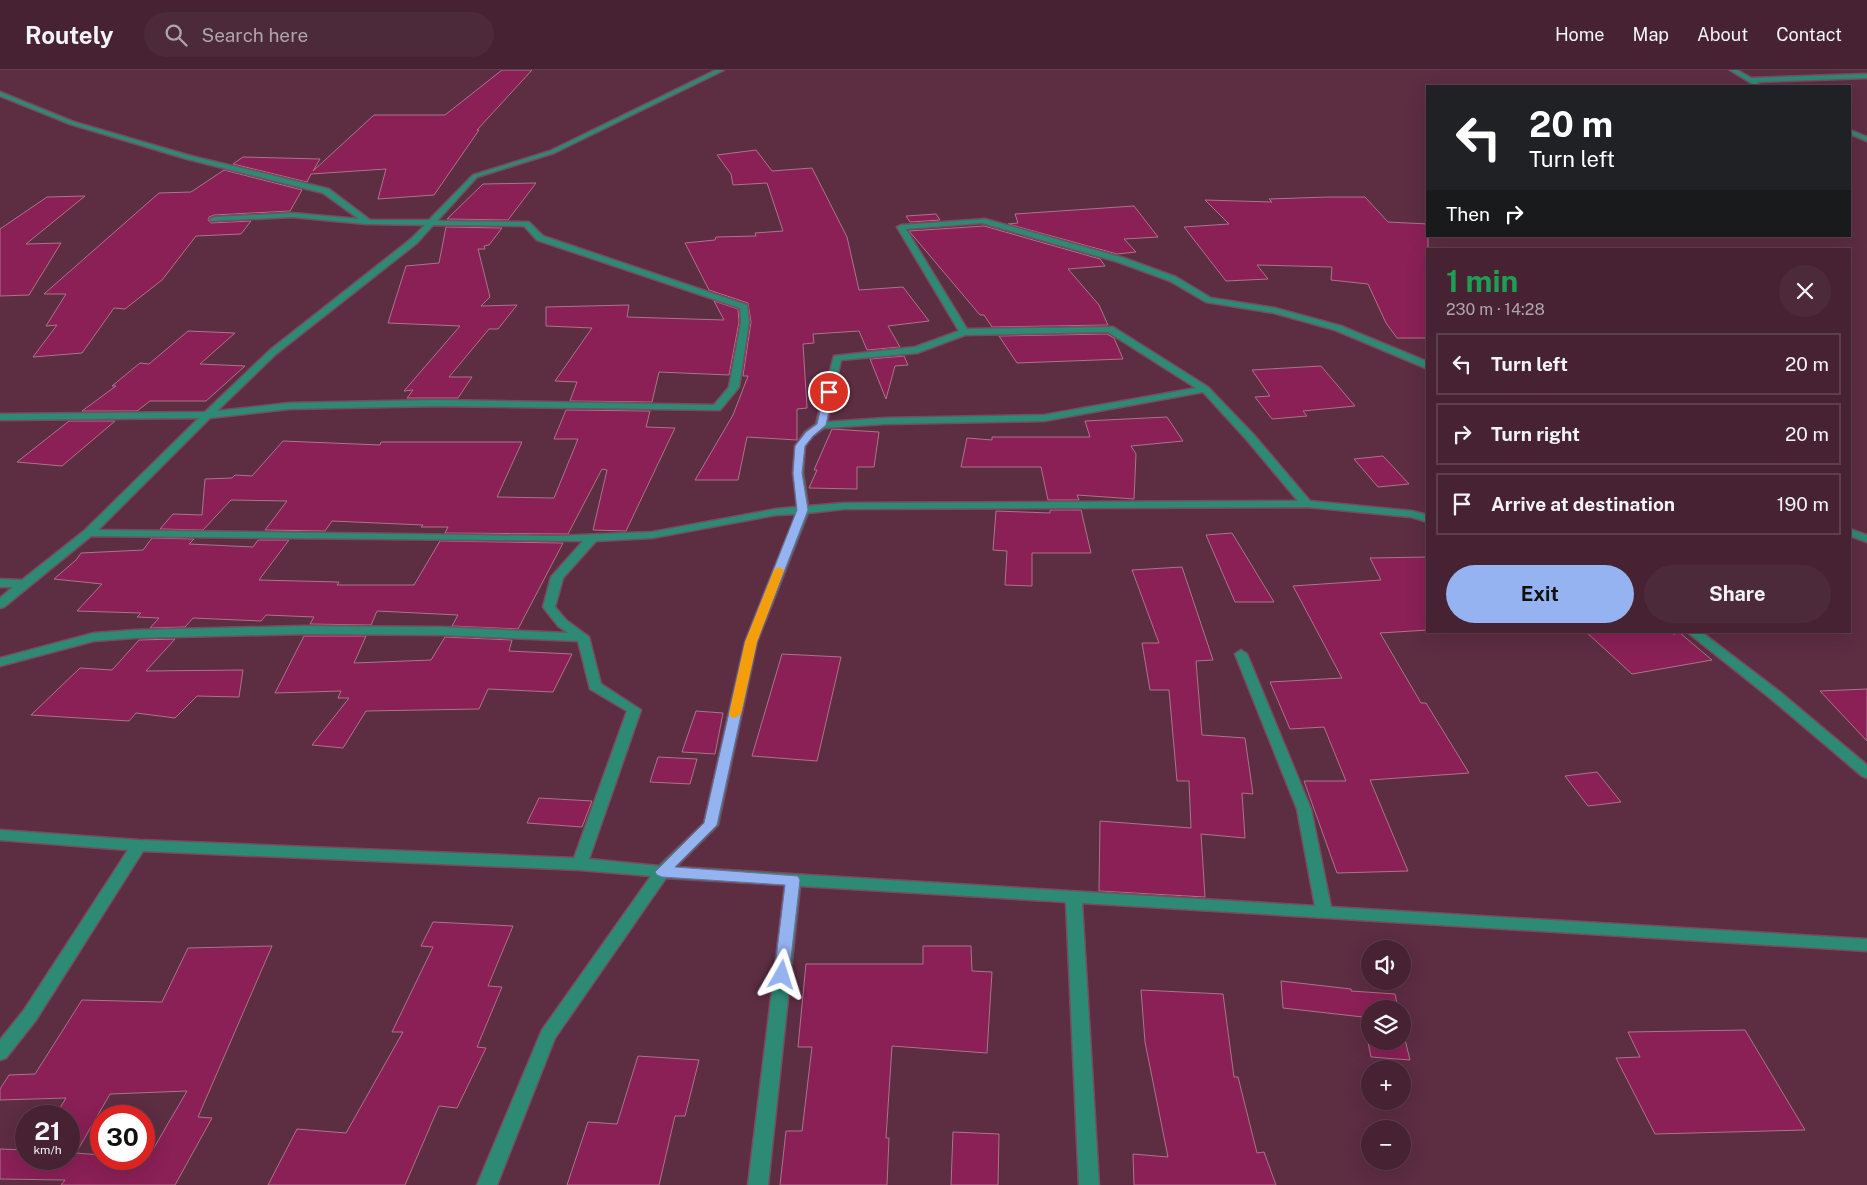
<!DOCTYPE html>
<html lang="en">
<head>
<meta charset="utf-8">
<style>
  body { margin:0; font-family:"Public Sans",sans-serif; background:#4d2a3a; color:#f1f3f6; height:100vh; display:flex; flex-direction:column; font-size:19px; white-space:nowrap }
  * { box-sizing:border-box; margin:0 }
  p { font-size:16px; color:#b0a4ac }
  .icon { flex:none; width:28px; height:28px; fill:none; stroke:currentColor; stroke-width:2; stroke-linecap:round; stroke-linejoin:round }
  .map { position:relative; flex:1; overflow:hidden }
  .drawer { position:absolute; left:1426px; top:178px; width:425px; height:385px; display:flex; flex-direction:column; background:#462232; border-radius:0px; box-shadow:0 5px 20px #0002,0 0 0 1px #5e3f4d }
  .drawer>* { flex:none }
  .top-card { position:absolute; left:1426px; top:15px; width:425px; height:152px; border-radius:0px; box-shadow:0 5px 20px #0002,0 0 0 1px #5e3f4d; background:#202124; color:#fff; overflow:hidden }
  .buttons { position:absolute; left:1361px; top:870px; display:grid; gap:10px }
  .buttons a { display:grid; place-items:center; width:50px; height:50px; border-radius:50%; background:#462232; box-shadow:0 5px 20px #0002,0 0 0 1px #5e3f4d; font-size:25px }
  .speed { position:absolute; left:15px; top:1035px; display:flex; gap:10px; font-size:25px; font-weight:700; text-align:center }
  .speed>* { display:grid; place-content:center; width:65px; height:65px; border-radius:50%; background:#462232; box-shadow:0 5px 20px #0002,0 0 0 1px #5e3f4d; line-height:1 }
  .speed small { font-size:12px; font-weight:400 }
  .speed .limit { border:8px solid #d22; background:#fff; color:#111 }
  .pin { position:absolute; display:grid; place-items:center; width:42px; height:42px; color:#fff; margin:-21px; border:2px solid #fff; border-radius:50%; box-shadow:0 1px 5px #0007 }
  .me { position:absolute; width:55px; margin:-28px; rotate:6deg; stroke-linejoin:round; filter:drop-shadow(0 0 4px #0008) }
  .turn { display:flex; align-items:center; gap:18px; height:105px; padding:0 20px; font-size:22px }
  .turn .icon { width:65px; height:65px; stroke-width:2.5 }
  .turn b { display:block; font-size:35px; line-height:42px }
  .then { display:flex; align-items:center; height:48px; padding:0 20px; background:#0003; gap:10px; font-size:19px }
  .round { display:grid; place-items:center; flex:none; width:52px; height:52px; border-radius:26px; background:#4d2a3a }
  .head { display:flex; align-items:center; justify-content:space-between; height:85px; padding:0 20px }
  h1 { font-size:30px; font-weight:700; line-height:38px; color:#1e9e55 }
  .cta { display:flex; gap:10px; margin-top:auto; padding:10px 20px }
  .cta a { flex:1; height:58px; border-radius:30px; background:#95b2f1; color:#111; font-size:20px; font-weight:700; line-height:58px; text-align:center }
  .cta a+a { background:#4d2a3a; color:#f1f3f6 }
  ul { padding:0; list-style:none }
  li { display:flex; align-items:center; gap:15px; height:62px; margin:0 10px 8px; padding:0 10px; border:2px solid #5e3f4d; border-radius:0px }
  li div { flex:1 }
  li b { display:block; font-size:19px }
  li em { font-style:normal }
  header { display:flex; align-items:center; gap:30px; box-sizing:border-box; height:70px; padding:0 25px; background:#462232; border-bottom:1px solid #5e3f4d }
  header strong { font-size:24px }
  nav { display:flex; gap:28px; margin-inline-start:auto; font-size:18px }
  .search { width:350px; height:45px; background:#4d2a3a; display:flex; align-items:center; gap:12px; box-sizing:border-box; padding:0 18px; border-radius:28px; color:#b0a4ac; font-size:19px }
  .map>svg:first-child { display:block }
</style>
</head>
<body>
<header>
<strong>Routely</strong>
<div class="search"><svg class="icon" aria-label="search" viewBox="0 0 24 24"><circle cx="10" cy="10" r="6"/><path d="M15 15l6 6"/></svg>Search here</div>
<nav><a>Home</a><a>Map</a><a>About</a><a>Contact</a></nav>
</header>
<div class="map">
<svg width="1867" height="1115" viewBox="0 0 1867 1115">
  <rect width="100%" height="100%" fill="#5d2d42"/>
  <path fill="#8a2056" stroke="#ab748a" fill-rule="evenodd" d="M 502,0 L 532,0 L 477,60 L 479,60 L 434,125 L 378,129 L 386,99 L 311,104 L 307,112 L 233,94 L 243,87 L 320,89 L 313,101 L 374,45 L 445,45 Z
    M 756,80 L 772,101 L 812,98 L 847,167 L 859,220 L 903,217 L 929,251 L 888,256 L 900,277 L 867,280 L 859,261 L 813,264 L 814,273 L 803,274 L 807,338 L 797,339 L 797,370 L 747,367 L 738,410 L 695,410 L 733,345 L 748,306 L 743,306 L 751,252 L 748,233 L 709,220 L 685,173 L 715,170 L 716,167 L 756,166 L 755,163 L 783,161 L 767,113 L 733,115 L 731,104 L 717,85 Z
    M 224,100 L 302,120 L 290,141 L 214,145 L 209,147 L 208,150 L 211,153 L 251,151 L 241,164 L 196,166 L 162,210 L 125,239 L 114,238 L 82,283 L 33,287 L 57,255 L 46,256 L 66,224 L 44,224 L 159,123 L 191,122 Z
    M 536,113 L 508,150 L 447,149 L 483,114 Z
    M 85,126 L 26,174 L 61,173 L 29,225 L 0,226 L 0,159 L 47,127 Z
    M 1328,127 L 1365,127 L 1388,152 L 1428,154 L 1428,268 L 1397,268 L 1386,253 L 1368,214 L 1331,210 L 1332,197 L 1257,195 L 1268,209 L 1226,211 L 1184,157 L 1229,154 L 1205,130 L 1272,132 L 1269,129 Z
    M 1134,136 L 1158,167 L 1124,169 L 1136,182 L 1117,184 L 1008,154 L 1018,153 L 1015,144 Z
    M 936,144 L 940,150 L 910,152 L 906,146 Z
    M 984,156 L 1100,189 L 1105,196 L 1068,199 L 1099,235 L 1108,255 L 992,257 L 984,245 L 980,245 L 909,161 Z
    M 446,157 L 502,158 L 489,175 L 484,176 L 485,179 L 478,179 L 490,227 L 481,236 L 517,235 L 498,259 L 489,259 L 449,307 L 472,307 L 458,328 L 407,328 L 413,320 L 404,321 L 460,256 L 388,253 L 406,196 L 439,193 Z
    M 714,231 L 738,239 L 739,252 L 729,305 L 659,302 L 652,332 L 570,331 L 577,312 L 555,311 L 592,258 L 546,256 L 546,237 L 629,235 L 627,247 L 724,250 Z
    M 188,261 L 235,263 L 200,294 L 245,296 L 206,331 L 150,331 L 137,341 L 82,341 L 116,316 L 112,316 L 140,293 L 149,294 Z
    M 1107,264 L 1114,268 L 1123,289 L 1017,293 L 999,266 Z
    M 904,286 L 908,295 L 895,296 L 886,329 L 870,289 Z
    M 1321,296 L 1355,336 L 1303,341 L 1307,346 L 1272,349 L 1255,327 L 1270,326 L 1252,300 Z
    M 566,340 L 650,341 L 646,357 L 675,358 L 626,461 L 593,460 L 607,400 L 602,399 L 568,464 L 445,463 L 448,457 L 421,457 L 423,455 L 332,451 L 325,461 L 265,460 L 287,431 L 231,430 L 203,460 L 160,459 L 173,444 L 202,445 L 205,409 L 232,408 L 235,405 L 252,406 L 283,371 L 380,375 L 381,372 L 522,372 L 497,427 L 554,428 L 578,369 L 554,369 Z
    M 1167,347 L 1183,371 L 1131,376 L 1136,384 L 1134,429 L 1077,425 L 1079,430 L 1048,430 L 1041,397 L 961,397 L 967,368 L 992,370 L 992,367 L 1090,367 L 1085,351 Z
    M 69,351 L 115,351 L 62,396 L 17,392 Z
    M 832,359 L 879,362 L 874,397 L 857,397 L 857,419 L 809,418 L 817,400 L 814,400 Z
    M 1383,386 L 1409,414 L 1378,417 L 1354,389 Z
    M 1050,440 L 1081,440 L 1091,483 L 1032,483 L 1032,516 L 1005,515 L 1007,481 L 993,480 L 996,441 L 1050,443 Z
    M 1232,463 L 1274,532 L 1235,532 L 1206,465 Z
    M 152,468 L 194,469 L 189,474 L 253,477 L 258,470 L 289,470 L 259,510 L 339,512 L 337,515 L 414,515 L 440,471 L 563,473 L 518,559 L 452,556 L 458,545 L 377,541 L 371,555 L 310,554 L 314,547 L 266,545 L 261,551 L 193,548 L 185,557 L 150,558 L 159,548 L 137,547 L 141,543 L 77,541 L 102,514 L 54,509 L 76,490 L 81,483 L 143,480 Z
    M 1428,487 L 1428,560 L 1380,563 L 1421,633 L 1426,633 L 1469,703 L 1370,710 L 1408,801 L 1337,803 L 1304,711 L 1346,711 L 1324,657 L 1290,659 L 1270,612 L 1342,608 L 1293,516 L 1381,510 L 1370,488 Z
    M 1182,497 L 1213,590 L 1196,591 L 1202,665 L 1245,668 L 1253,724 L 1242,723 L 1245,768 L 1201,764 L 1205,827 L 1099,821 L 1100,751 L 1191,758 L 1189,711 L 1177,711 L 1169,620 L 1150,620 L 1142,573 L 1159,573 L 1132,500 Z
    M 1585,561 L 1670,561 L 1673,564 L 1680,563 L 1712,590 L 1632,604 Z
    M 304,566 L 366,566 L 354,593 L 431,590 L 445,567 L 512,570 L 509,581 L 572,584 L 553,622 L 488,619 L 479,639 L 366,641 L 343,678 L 312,675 L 349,628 L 338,628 L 341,621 L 275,623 Z
    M 175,569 L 146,601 L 243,600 L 239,627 L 197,626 L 175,648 L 136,643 L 129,651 L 31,645 L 80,598 L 112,600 L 139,570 Z
    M 782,584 L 841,587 L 817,691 L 752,686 Z
    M 1867,619 L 1867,671 L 1820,621 Z
    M 696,641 L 723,643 L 715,684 L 682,682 Z
    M 658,687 L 697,689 L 690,714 L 650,712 Z
    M 1597,702 L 1621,732 L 1588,736 L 1565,706 Z
    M 539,728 L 592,731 L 582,757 L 527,753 Z
    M 433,852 L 513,856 L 488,916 L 502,917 L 477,977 L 486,978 L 457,1038 L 439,1036 L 405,1115 L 268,1115 L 297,1059 L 346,1063 L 403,962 L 392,962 L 433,877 L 421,876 Z
    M 272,876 L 198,1047 L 212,1048 L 175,1115 L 61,1115 L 65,1110 L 0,1109 L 0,1079 L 26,1080 L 26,1089 L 69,1089 L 69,1046 L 55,1046 L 66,1028 L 0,1030 L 0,1019 L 9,1005 L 35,1004 L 82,930 L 162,932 L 188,878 ZM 187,1021 L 148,1088 L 101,1089 L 101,1085 L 76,1083 L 110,1024 Z
    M 923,876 L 971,876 L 972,901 L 992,902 L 987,983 L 892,976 L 886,1068 L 889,1068 L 887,1115 L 780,1115 L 786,1061 L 802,1061 L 812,977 L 798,977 L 806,894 L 923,894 Z
    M 1281,911 L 1351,919 L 1351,921 L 1395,924 L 1398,939 L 1370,939 L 1370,971 L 1402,971 L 1402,957 L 1410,990 L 1371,987 L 1363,947 L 1283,938 Z
    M 1141,920 L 1223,924 L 1234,1007 L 1238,1007 L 1257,1083 L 1264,1082 L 1276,1115 L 1134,1115 L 1133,1084 L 1168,1087 L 1145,972 Z
    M 1745,960 L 1805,1060 L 1655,1064 L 1616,988 L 1640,987 L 1628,962 Z
    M 638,986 L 699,990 L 685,1046 L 675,1046 L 659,1115 L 567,1115 L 588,1052 L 617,1054 Z
    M 953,1062 L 999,1064 L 998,1115 L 951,1115 Z"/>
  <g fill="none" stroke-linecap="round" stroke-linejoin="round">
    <g stroke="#784c5f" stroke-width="3">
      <path id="minor" d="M 716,0 L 724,0 L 554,83 L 477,107 L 437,151 L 529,152 L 543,166 L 747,235 L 749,252 L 739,317 L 720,340 L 437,336 L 289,339 L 210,348 L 98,460 L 556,466 L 652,462 L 776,439 L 797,437 L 793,403 L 795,376 L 805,362 L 816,354 L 834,286 L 915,277 L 959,261 L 897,157 L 901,155 L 985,149 L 1124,188 L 1176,207 L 1211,228 L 1275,238 L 1341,256 L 1428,292 L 1428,299 L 1335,260 L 1274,243 L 1206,232 L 1170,211 L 1118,192 L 982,153 L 906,159 L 967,259 L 1113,257 L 1208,317 L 1254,365 L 1310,431 L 1412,441 L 1428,445 L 1428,452 L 1411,447 L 1307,437 L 844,439 L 808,443 L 757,572 L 718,755 L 676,797 L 1315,836 L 1297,739 L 1235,584 L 1241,580 L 1247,584 L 1311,739 L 1331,837 L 1867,869 L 1867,881 L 1082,833 L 1099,1115 L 1079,1115 L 1066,832 L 800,816 L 768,1115 L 748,1115 L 785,815 L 666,808 L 555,968 L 497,1115 L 477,1115 L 542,960 L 651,806 L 580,800 L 143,781 L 36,950 L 6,988 L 0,990 L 0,970 L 24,940 L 128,780 L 0,770 L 0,760 L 139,770 L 574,788 L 627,641 L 590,619 L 578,571 L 442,565 L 302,564 L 135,568 L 94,571 L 0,596 L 0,588 L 94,563 L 135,560 L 302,556 L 442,557 L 568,563 L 558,556 L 543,537 L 551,507 L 583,471 L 91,466 L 4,537 L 0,538 L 0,528 L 13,517 L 0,517 L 0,509 L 22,510 L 84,461 L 199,348 L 0,350 L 0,344 L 205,342 L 270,280 L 411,169 L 425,155 L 366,154 L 292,147 L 211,151 L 210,149 L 214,147 L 292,143 L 359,149 L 323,123 L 187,89 L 70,54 L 0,26 L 0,22 L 74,52 L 191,86 L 329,119 L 370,150 L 429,150 L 473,105 L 550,81 ZM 433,155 L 524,156 L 537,170 L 740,238 L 741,252 L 729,317 L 714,335 L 437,330 L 289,333 L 217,341 L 276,284 L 417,173 ZM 1108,262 L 1196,318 L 1044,345 L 884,348 L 827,352 L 841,290 L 917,283 L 965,265 ZM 1203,322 L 1246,369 L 1298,431 L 844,433 L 808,436 L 803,403 L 805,376 L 813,366 L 824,358 L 884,354 L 1044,351 ZM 796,444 L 745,572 L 704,753 L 659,796 L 589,789 L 641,640 L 601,614 L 589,567 L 566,550 L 555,537 L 563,508 L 596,471 L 652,468 L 776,445 Z
        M 1730,0 L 1737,0 L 1751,8 L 1867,4 L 1867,8 L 1756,12 L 1759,14 L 1756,16 Z
        M 1850,60 L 1867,67 L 1867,71 L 1850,64 Z
        M 1850,459 L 1867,465 L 1867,472 L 1850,466 Z
        M 1686,561 L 1700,561 L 1780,622 L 1867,695 L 1867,708 L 1862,706 L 1770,628 Z"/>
    </g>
    <use href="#minor" fill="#2c8a75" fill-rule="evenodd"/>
  </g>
  <path fill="#95b2f1" stroke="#61749d" d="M 829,319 L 833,322 L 826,355 L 813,366 L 805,376 L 802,403 L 808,440 L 757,572 L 717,755 L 675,797 L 798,806 L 800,810 L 789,905 L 787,910 L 782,911 L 776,910 L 774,905 L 785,815 L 662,807 L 657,805 L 655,802 L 704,753 L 745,572 L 797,440 L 793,403 L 795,376 L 806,362 L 817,354 L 825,322 Z"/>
  <path fill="#f59e0b" d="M 779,497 L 784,500 L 757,572 L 741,644 L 735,648 L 731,647 L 729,644 L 745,572 L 774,500 Z"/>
</svg>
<div class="buttons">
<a><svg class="icon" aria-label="sound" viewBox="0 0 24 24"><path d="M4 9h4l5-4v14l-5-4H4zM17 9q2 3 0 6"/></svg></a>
<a><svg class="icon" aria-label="layers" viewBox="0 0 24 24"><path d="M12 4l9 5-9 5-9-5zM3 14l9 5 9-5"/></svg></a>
<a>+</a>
<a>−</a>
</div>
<div class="speed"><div>21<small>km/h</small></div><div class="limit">30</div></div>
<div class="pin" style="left:829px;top:322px;background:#d93025"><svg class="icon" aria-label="arrive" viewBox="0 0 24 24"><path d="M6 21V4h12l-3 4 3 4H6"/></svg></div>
<svg class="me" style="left:782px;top:905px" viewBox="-20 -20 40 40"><path d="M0-17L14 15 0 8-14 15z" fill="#95b2f1" stroke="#fff" stroke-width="4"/></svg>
<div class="top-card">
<div class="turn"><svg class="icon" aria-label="left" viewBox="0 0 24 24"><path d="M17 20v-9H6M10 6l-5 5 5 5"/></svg><div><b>20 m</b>Turn left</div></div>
<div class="then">Then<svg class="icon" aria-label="right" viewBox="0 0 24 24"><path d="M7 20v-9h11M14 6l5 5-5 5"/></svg></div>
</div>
<section class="drawer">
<div class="head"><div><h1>1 min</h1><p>230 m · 14:28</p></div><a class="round"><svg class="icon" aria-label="close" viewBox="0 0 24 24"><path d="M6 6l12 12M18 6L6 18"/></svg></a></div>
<ul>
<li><svg class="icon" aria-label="left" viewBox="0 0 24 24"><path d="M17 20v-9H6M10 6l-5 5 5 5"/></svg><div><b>Turn left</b></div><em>20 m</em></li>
<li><svg class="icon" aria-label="right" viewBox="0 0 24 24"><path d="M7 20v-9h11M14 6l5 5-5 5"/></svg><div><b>Turn right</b></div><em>20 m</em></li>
<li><svg class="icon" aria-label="arrive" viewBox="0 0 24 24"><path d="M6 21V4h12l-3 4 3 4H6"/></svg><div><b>Arrive at destination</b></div><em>190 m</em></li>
</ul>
<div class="cta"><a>Exit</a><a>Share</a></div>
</section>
</div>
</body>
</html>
